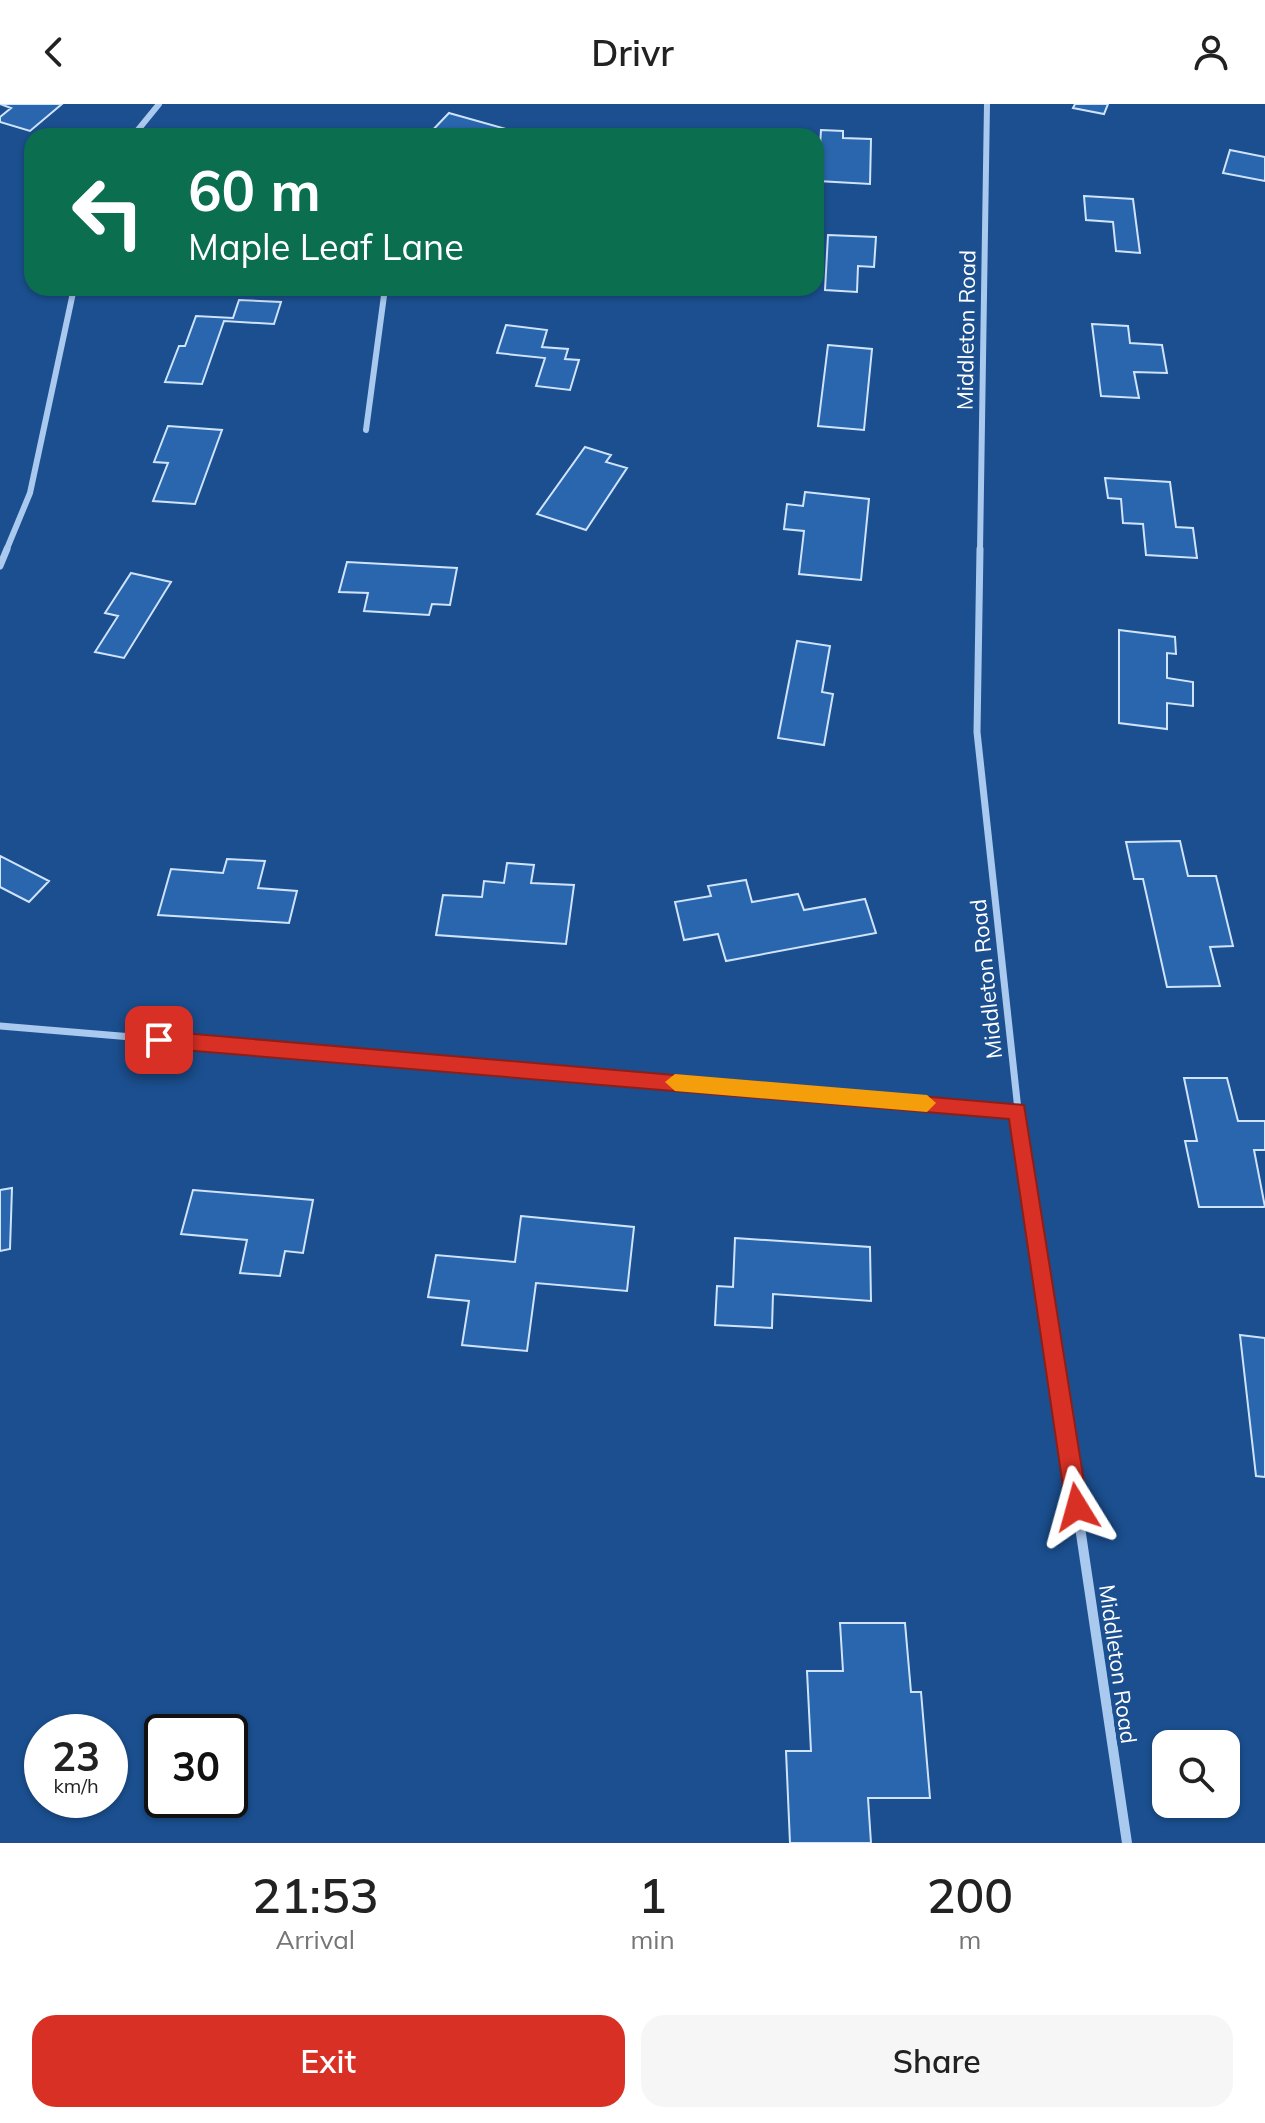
<!DOCTYPE html>
<html lang="en">
<head>
<meta charset="utf-8">
<style>
  body { margin:0; font-family:Mulish,sans-serif; background:#f6f6f6; color:#222; height:100vh; display:flex; flex-direction:column; font-size:30px; white-space:nowrap }
  * { box-sizing:border-box; margin:0 }
  p { font-size:26px; color:#767676 }
  .icon { flex:none; width:44px; height:44px; fill:none; stroke:currentColor; stroke-width:2; stroke-linecap:round; stroke-linejoin:round }
  .map { position:relative; height:1739px; overflow:hidden }
  .details { display:flex; flex-direction:column; background:#fff; flex:1 }
  .details>* { flex:none }
  .banner { position:absolute; left:24px; top:24px; width:800px; height:168px; border-radius:24px; box-shadow:0 2px 6px #0004; background:#0b6e4f; color:#fff; overflow:hidden }
  .controls { position:absolute; left:1152px; top:1626px; display:grid; gap:16px }
  .controls a { display:grid; place-items:center; width:88px; height:88px; border-radius:16px; background:#fff; box-shadow:0 2px 6px #0004; font-size:40px }
  .speed { position:absolute; left:24px; top:1610px; display:flex; gap:16px; font-size:40px; font-weight:700; text-align:center }
  .speed>* { display:grid; place-content:center; width:104px; height:104px; border-radius:50%; background:#fff; box-shadow:0 2px 6px #0004; line-height:1 }
  .speed small { font-size:20px; font-weight:400 }
  .speed .limit { border:4px solid #111; border-radius:12px; background:#fff; color:#111 }
  .pin { position:absolute; display:grid; place-items:center; width:68px; height:68px; color:#fff; margin:-34px; border-radius:16px; box-shadow:0 4px 12px #0006 }
  .me { position:absolute; width:88px; margin:-44px; rotate:352deg; stroke-linejoin:round; filter:drop-shadow(0 0 6px #0008) }
  .turn { display:flex; align-items:center; gap:28px; height:168px; padding:0 32px; font-size:36px }
  .turn .icon { width:104px; height:104px; stroke-width:2.5 }
  .turn b { display:block; font-size:56px; line-height:68px }
  .eta { display:flex; justify-content:space-evenly; align-items:center; height:136px; text-align:center }
  .eta b { font-size:48px; font-weight:600; line-height:56px }
  .action { display:flex; gap:16px; margin-top:auto; padding:16px 32px }
  .action a { flex:1; height:92px; border-radius:24px; background:#d93025; color:#fff; font-size:32px; font-weight:600; line-height:92px; text-align:center }
  .action a+a { background:#f6f6f6; color:#222 }
  header { display:flex; justify-content:space-between; align-items:center; height:104px; padding:0 32px; background:#fff; font-size:36px; font-weight:600 }
  .map>svg:first-child { display:block }
</style>
</head>
<body>
<header><svg class="icon" aria-label="back" viewBox="0 0 24 24"><path d="M15 5l-7 7 7 7"/></svg>Drivr<svg class="icon" aria-label="person" viewBox="0 0 24 24"><circle cx="12" cy="8" r="4"/><path d="M4 21q1-7 8-7t8 7"/></svg></header>
<div class="map">
<svg width="1265" height="1739" viewBox="0 0 1265 1739">
  <rect width="100%" height="100%" fill="#1b4f8f"/>
  <path fill="#2a66ad" stroke="#cfe3fa" stroke-width="2" d="M 0,0 L 62,0 L 30,27 L 0,18 L 0,13 L 11,4 Z
    M 1075,0 L 1108,0 L 1104,10 L 1073,4 Z
    M 449,9 L 506,25 L 500,32 L 427,32 Z
    M 821,26 L 843,27 L 843,34 L 871,35 L 870,80 L 818,77 Z
    M 1230,46 L 1265,53 L 1265,77 L 1223,69 Z
    M 1084,92 L 1133,95 L 1140,149 L 1116,147 L 1113,118 L 1086,116 Z
    M 828,131 L 876,133 L 874,163 L 858,162 L 857,188 L 825,186 Z
    M 239,196 L 281,198 L 274,220 L 224,217 L 202,280 L 165,278 L 179,242 L 185,242 L 196,212 L 233,214 Z
    M 1092,220 L 1128,222 L 1130,239 L 1162,241 L 1167,269 L 1134,268 L 1139,294 L 1101,292 Z
    M 506,221 L 547,226 L 542,243 L 568,245 L 565,255 L 579,256 L 570,286 L 536,282 L 545,254 L 497,249 Z
    M 828,241 L 872,245 L 864,326 L 818,322 Z
    M 168,322 L 222,326 L 195,400 L 153,397 L 168,359 L 154,358 Z
    M 585,343 L 611,351 L 606,358 L 627,364 L 586,426 L 537,410 Z
    M 1105,374 L 1170,378 L 1176,423 L 1193,424 L 1197,454 L 1146,451 L 1143,420 L 1123,419 L 1121,395 L 1108,394 Z
    M 805,388 L 869,395 L 861,476 L 799,470 L 804,427 L 784,425 L 787,400 L 803,402 Z
    M 347,458 L 457,464 L 450,501 L 432,500 L 429,511 L 364,507 L 368,489 L 339,488 Z
    M 131,469 L 171,478 L 124,554 L 95,548 L 118,512 L 105,509 Z
    M 1119,526 L 1175,533 L 1176,550 L 1167,549 L 1167,574 L 1193,578 L 1193,602 L 1167,599 L 1167,625 L 1119,619 Z
    M 797,537 L 830,542 L 822,588 L 833,590 L 824,641 L 778,634 Z
    M 1180,737 L 1188,772 L 1216,772 L 1233,842 L 1210,843 L 1220,882 L 1167,883 L 1143,775 L 1134,775 L 1126,738 Z
    M 0,752 L 49,777 L 29,798 L 0,783 Z
    M 227,755 L 265,757 L 258,784 L 297,787 L 289,819 L 158,811 L 171,765 L 223,769 Z
    M 507,759 L 534,761 L 531,779 L 574,781 L 566,840 L 436,831 L 443,791 L 482,793 L 484,777 L 504,779 Z
    M 746,776 L 752,798 L 798,790 L 804,806 L 865,795 L 876,829 L 726,857 L 718,830 L 684,836 L 675,798 L 711,792 L 708,782 Z
    M 1184,974 L 1227,974 L 1238,1017 L 1265,1017 L 1265,1046 L 1254,1046 L 1265,1103 L 1199,1103 L 1185,1037 L 1197,1037 Z
    M 12,1084 L 10,1145 L 0,1147 L 0,1086 Z
    M 193,1086 L 313,1096 L 303,1149 L 285,1147 L 280,1172 L 240,1169 L 247,1136 L 181,1130 Z
    M 521,1112 L 634,1123 L 627,1187 L 536,1179 L 527,1247 L 462,1241 L 469,1197 L 428,1193 L 436,1151 L 515,1158 Z
    M 735,1134 L 870,1143 L 871,1197 L 773,1190 L 772,1224 L 715,1221 L 717,1182 L 733,1183 Z
    M 1240,1231 L 1265,1234 L 1265,1373 L 1256,1372 Z
    M 840,1519 L 905,1519 L 911,1588 L 921,1588 L 930,1694 L 868,1694 L 871,1739 L 790,1739 L 786,1647 L 811,1647 L 807,1567 L 843,1567 Z"/>
  <g fill="none" stroke-linecap="round" stroke-linejoin="round">
    <path stroke="#a9c9ee" stroke-width="6" d="M 133,32 L 159,0
      M 366,326 L 385,184
      M 6,447 L 30,389 L 74,184
      M 980,447 L 987,0"/>
    <path stroke="#a9c9ee" stroke-width="7" d="M 980,445 L 977,628 L 1019,1015
      M 0,462 L 7,445
      M 0,922 L 1018,1007"/>
    <path stroke="#a9c9ee" stroke-width="10" d="M 1019,1013 L 1127,1739"/>
  </g>
  <path fill="#d93025" stroke="#8d1f18" stroke-width="2" d="M 159,927 L 1024,1001 L 1088,1403 L 1084,1411 L 1077,1414 L 1069,1411 L 1066,1403 L 1009,1015 L 159,944 L 150,936 Z"/>
  <path fill="#f59e0b" d="M 675,970 L 927,991 L 936,999 L 927,1008 L 675,987 L 665,978 Z"/>
  <g text-anchor="middle" stroke-width="8" stroke-linejoin="round" paint-order="stroke">
    <g font-size="22" fill="#fff" stroke="#1b4f8f">
      <text transform="translate(966 226) rotate(-89)" y="8">Middleton Road</text>
      <text transform="translate(986 875) rotate(-96)" y="8">Middleton Road</text>
      <text transform="translate(1118 1560) rotate(82)" y="8">Middleton Road</text>
    </g>
  </g>
</svg>
<div class="controls">
<a><svg class="icon" aria-label="search" viewBox="0 0 24 24"><circle cx="10" cy="10" r="6"/><path d="M15 15l6 6"/></svg></a>
</div>
<div class="speed"><div>23<small>km/h</small></div><div class="limit">30</div></div>
<div class="pin" style="left:159px;top:936px;background:#d93025"><svg class="icon" aria-label="arrive" viewBox="0 0 24 24"><path d="M6 21V4h12l-3 4 3 4H6"/></svg></div>
<svg class="me" style="left:1077px;top:1403px" viewBox="-20 -20 40 40"><path d="M0-17L14 15 0 8-14 15z" fill="#d93025" stroke="#fff" stroke-width="4"/></svg>
<div class="banner">
<div class="turn"><svg class="icon" aria-label="left" viewBox="0 0 24 24"><path d="M17 20v-9H6M10 6l-5 5 5 5"/></svg><div><b>60 m</b>Maple Leaf Lane</div></div>
</div>
</div>
<section class="details">
<div class="eta">
<div><b>21:53</b><p>Arrival</p></div>
<div><b>1</b><p>min</p></div>
<div><b>200</b><p>m</p></div>
</div>
<div class="action"><a>Exit</a><a>Share</a></div>
</section>
</body>
</html>
